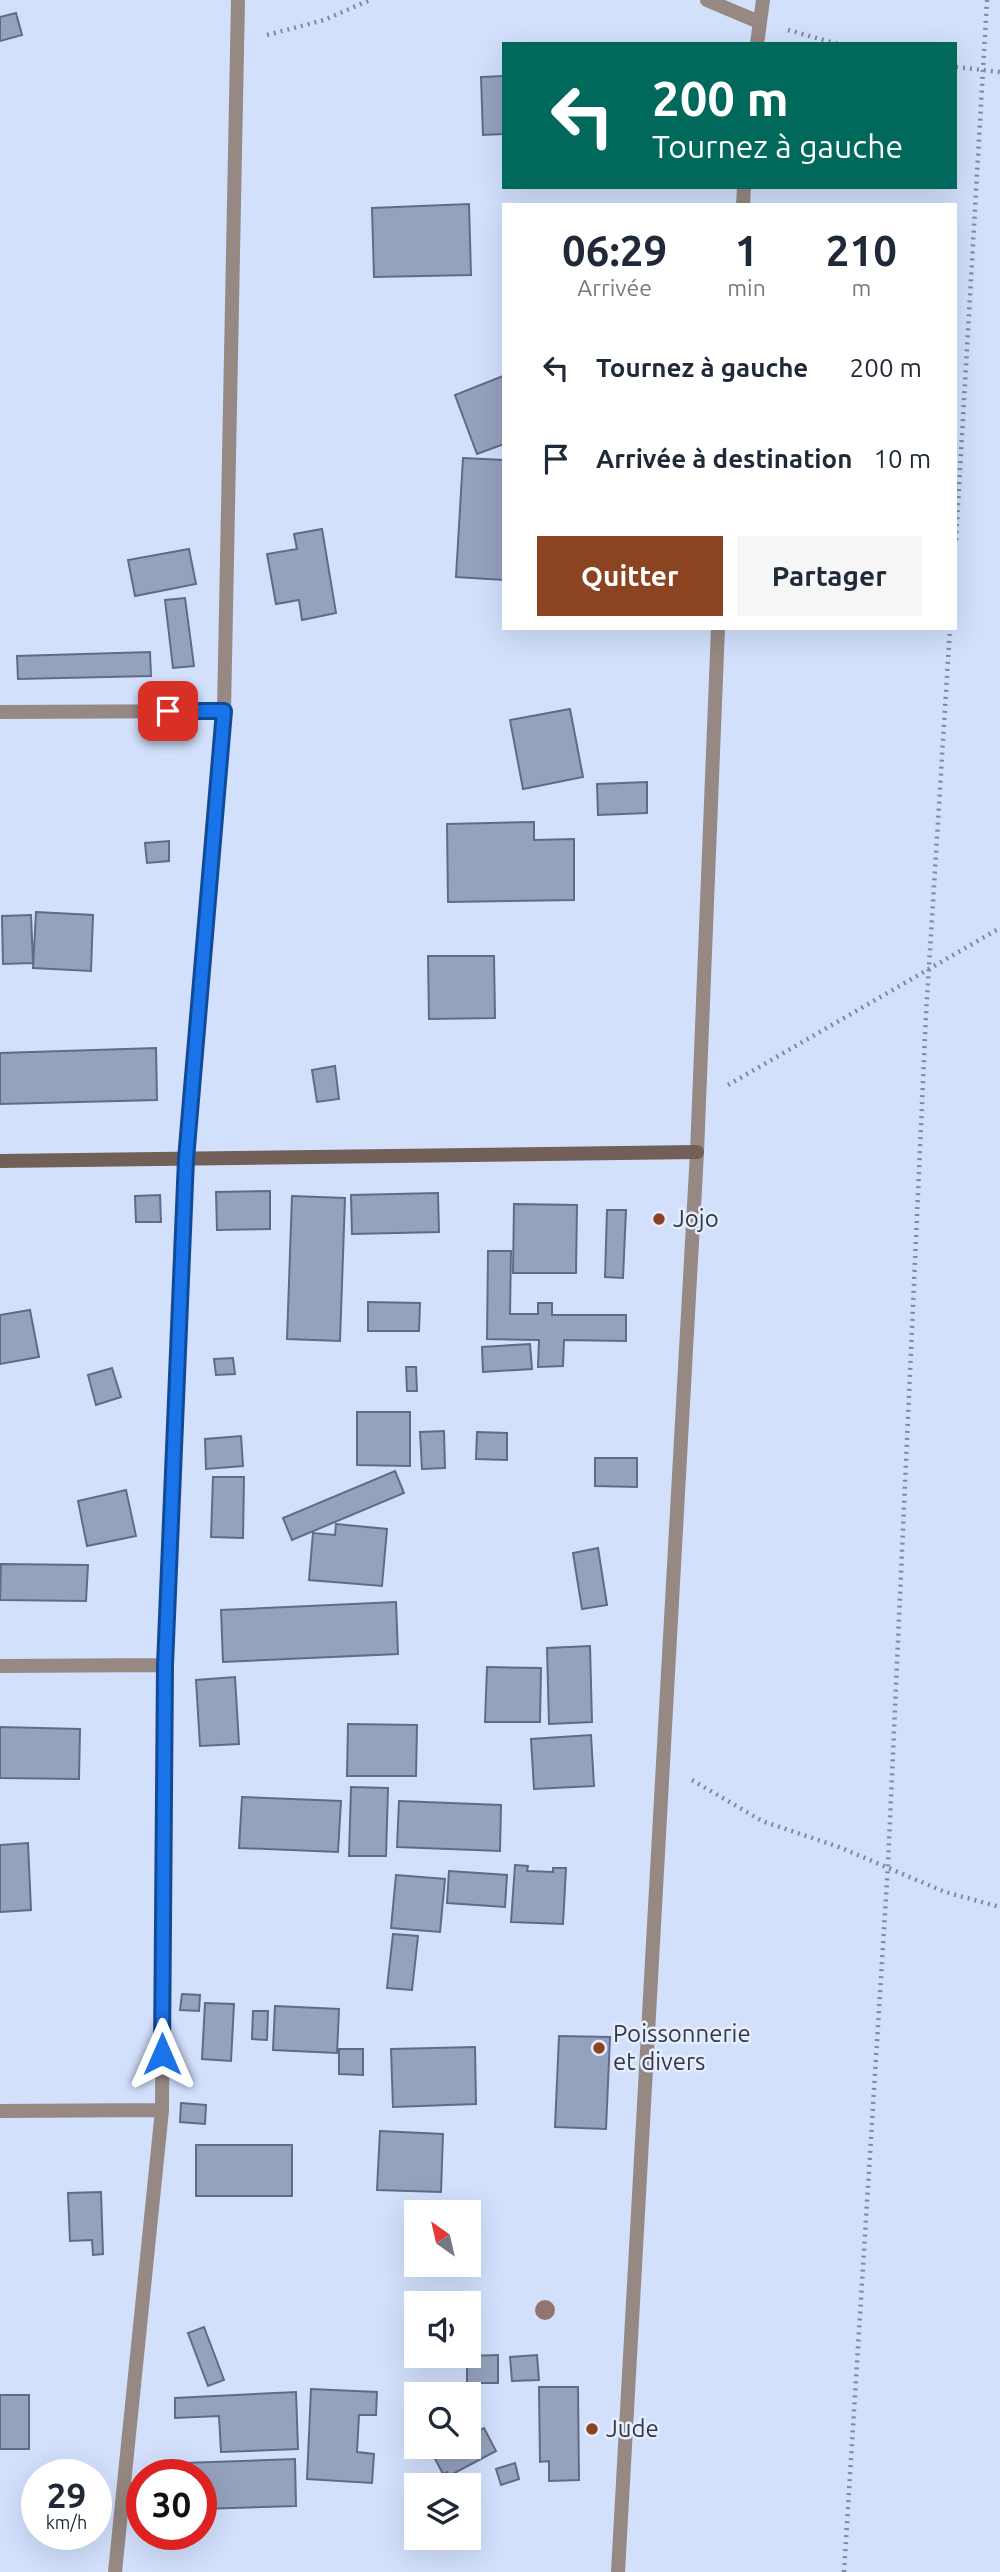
<!DOCTYPE html>
<html lang="fr">
<head>
<meta charset="utf-8">
<style>
  body { margin:0; font-family:Ubuntu,sans-serif; background:#f6f6f7; color:#1f2937; height:100vh; display:flex; flex-direction:column; font-size:26px; white-space:nowrap }
  * { box-sizing:border-box; margin:0 }
  p { font-size:23px; color:#747a83 }
  .icon { flex:none; width:38px; height:38px; fill:none; stroke:currentColor; stroke-width:2; stroke-linecap:round; stroke-linejoin:round }
  .map { position:relative; flex:1; overflow:hidden }
  .details { position:absolute; left:502px; top:203px; width:455px; height:427px; display:flex; flex-direction:column; background:#fff; border-radius:0px; box-shadow:0 7px 28px #0002 }
  .details>* { flex:none }
  .hud { position:absolute; left:502px; top:42px; width:455px; height:147px; border-radius:0px; box-shadow:0 7px 28px #0002; background:#00695c; color:#fff; overflow:hidden }
  .needle { width:46px; rotate:326deg }
  .buttons { position:absolute; left:404px; top:2200px; display:grid; gap:14px }
  .buttons a { display:grid; place-items:center; width:77px; height:77px; border-radius:0px; background:#fff; box-shadow:0 7px 28px #0002; font-size:35px }
  .speed { position:absolute; left:21px; top:2459px; display:flex; gap:14px; font-size:35px; font-weight:700; text-align:center }
  .speed>* { display:grid; place-content:center; width:91px; height:91px; border-radius:50%; background:#fff; box-shadow:0 7px 28px #0002; line-height:1 }
  .speed small { font-size:18px; font-weight:400 }
  .speed .limit { border:10px solid #d22; background:#fff; color:#111 }
  .pin { position:absolute; display:grid; place-items:center; width:60px; height:60px; color:#fff; margin:-30px; border-radius:14px; box-shadow:0 4px 10px #0006 }
  .me { position:absolute; width:77px; margin:-38px; rotate:0deg; stroke-linejoin:round; filter:drop-shadow(0 0 5px #0008) }
  .turn { display:flex; align-items:center; gap:24px; height:147px; padding:0 35px; font-size:32px }
  .turn .icon { width:91px; height:91px; stroke-width:2.5 }
  .turn b { display:block; font-size:49px; line-height:60px }
  .eta { display:flex; justify-content:space-evenly; align-items:center; height:119px; text-align:center }
  .eta b { font-size:42px; font-weight:600; line-height:49px }
  .primary-button { display:flex; gap:14px; margin-top:auto; padding:14px 35px }
  .primary-button a { flex:1; height:80px; border-radius:0px; background:#8b4322; color:#fff; font-size:28px; font-weight:600; line-height:80px; text-align:center }
  .primary-button a+a { background:#f6f6f7; color:#1f2937 }
  ul { padding:0; list-style:none }
  li { display:flex; align-items:center; gap:21px; height:91px; padding:0 35px }
  li div { flex:1 }
  li b { display:block; font-size:26px }
  li em { font-style:normal }
  .map>svg:first-child { display:block }
</style>
</head>
<body>
<div class="map">
<svg width="1000" height="2572" viewBox="0 0 1000 2572">
  <rect width="100%" height="100%" fill="#d2e0fc"/>
  <path fill="#95a2bd" stroke="#606c85" stroke-width="2" d="M 16,13 L 22,35 L 0,41 L 0,17 Z
    M 504,76 L 504,134 L 483,135 L 481,77 Z
    M 469,204 L 471,275 L 374,277 L 372,208 Z
    M 503,376 L 504,444 L 477,454 L 455,395 Z
    M 463,458 L 504,460 L 504,580 L 456,577 Z
    M 322,529 L 336,613 L 302,620 L 299,600 L 276,604 L 267,554 L 297,549 L 294,534 Z
    M 189,549 L 196,584 L 135,596 L 128,560 Z
    M 185,598 L 194,666 L 173,668 L 165,600 Z
    M 150,652 L 151,676 L 18,679 L 17,656 Z
    M 570,709 L 583,777 L 523,789 L 510,720 Z
    M 647,782 L 647,813 L 598,815 L 597,784 Z
    M 534,822 L 534,840 L 574,839 L 574,900 L 448,902 L 447,824 Z
    M 169,841 L 169,861 L 147,863 L 145,843 Z
    M 36,912 L 93,915 L 91,971 L 33,968 Z
    M 31,915 L 33,963 L 3,964 L 2,916 Z
    M 428,956 L 494,956 L 495,1018 L 429,1019 Z
    M 156,1048 L 157,1100 L 0,1104 L 0,1053 Z
    M 335,1066 L 339,1099 L 317,1102 L 312,1070 Z
    M 270,1191 L 270,1229 L 217,1230 L 216,1192 Z
    M 438,1193 L 439,1232 L 352,1234 L 351,1195 Z
    M 160,1195 L 161,1222 L 136,1222 L 135,1196 Z
    M 292,1196 L 345,1198 L 340,1341 L 287,1339 Z
    M 514,1204 L 577,1205 L 576,1273 L 513,1273 Z
    M 607,1210 L 626,1210 L 623,1278 L 605,1277 Z
    M 488,1251 L 511,1251 L 510,1314 L 538,1314 L 538,1303 L 552,1303 L 552,1315 L 626,1315 L 626,1341 L 564,1340 L 563,1366 L 538,1367 L 539,1340 L 487,1339 Z
    M 368,1302 L 420,1303 L 419,1331 L 368,1331 Z
    M 30,1310 L 39,1357 L 0,1364 L 0,1315 Z
    M 530,1344 L 532,1369 L 483,1372 L 482,1347 Z
    M 233,1358 L 235,1374 L 216,1375 L 214,1359 Z
    M 406,1367 L 416,1367 L 417,1391 L 407,1391 Z
    M 112,1368 L 121,1397 L 96,1405 L 88,1375 Z
    M 357,1412 L 410,1412 L 410,1466 L 357,1465 Z
    M 444,1431 L 445,1468 L 422,1469 L 420,1432 Z
    M 477,1432 L 507,1433 L 507,1460 L 476,1459 Z
    M 241,1436 L 243,1466 L 206,1469 L 205,1439 Z
    M 595,1458 L 637,1458 L 637,1487 L 595,1486 Z
    M 395,1471 L 404,1493 L 292,1540 L 283,1518 Z
    M 213,1477 L 244,1477 L 243,1538 L 211,1537 Z
    M 126,1490 L 136,1536 L 87,1546 L 78,1501 Z
    M 336,1524 L 387,1529 L 382,1586 L 309,1580 L 313,1533 L 335,1535 Z
    M 598,1548 L 607,1605 L 582,1609 L 573,1553 Z
    M 1,1564 L 88,1565 L 86,1601 L 0,1600 Z
    M 396,1602 L 398,1654 L 223,1662 L 221,1610 Z
    M 590,1646 L 592,1722 L 549,1724 L 547,1648 Z
    M 487,1667 L 541,1668 L 540,1722 L 485,1722 Z
    M 235,1677 L 239,1744 L 200,1746 L 196,1680 Z
    M 348,1724 L 417,1725 L 416,1776 L 347,1776 Z
    M 0,1727 L 80,1729 L 79,1779 L 0,1778 Z
    M 591,1735 L 594,1786 L 534,1789 L 531,1739 Z
    M 351,1787 L 388,1788 L 386,1856 L 349,1856 Z
    M 242,1797 L 341,1801 L 338,1852 L 239,1848 Z
    M 399,1801 L 501,1805 L 500,1851 L 397,1847 Z
    M 28,1843 L 31,1910 L 0,1912 L 0,1845 Z
    M 515,1865 L 528,1866 L 527,1871 L 553,1872 L 553,1868 L 566,1868 L 563,1924 L 511,1922 Z
    M 449,1871 L 507,1875 L 505,1907 L 447,1903 Z
    M 396,1875 L 445,1879 L 440,1932 L 391,1928 Z
    M 393,1934 L 418,1936 L 412,1990 L 387,1988 Z
    M 182,1994 L 200,1995 L 199,2011 L 180,2010 Z
    M 205,2003 L 234,2004 L 231,2061 L 202,2059 Z
    M 275,2006 L 339,2009 L 337,2053 L 273,2050 Z
    M 253,2011 L 268,2011 L 267,2040 L 252,2039 Z
    M 559,2036 L 610,2037 L 606,2129 L 555,2127 Z
    M 475,2047 L 476,2104 L 393,2107 L 391,2049 Z
    M 339,2049 L 363,2049 L 363,2075 L 339,2074 Z
    M 181,2103 L 206,2105 L 205,2124 L 180,2122 Z
    M 380,2131 L 443,2134 L 441,2192 L 377,2190 Z
    M 196,2145 L 292,2145 L 292,2196 L 196,2196 Z
    M 101,2192 L 103,2254 L 93,2255 L 92,2240 L 70,2241 L 68,2193 Z
    M 204,2327 L 224,2380 L 208,2386 L 188,2333 Z
    M 498,2355 L 498,2383 L 467,2383 L 467,2356 Z
    M 537,2355 L 539,2380 L 512,2381 L 510,2357 Z
    M 539,2387 L 578,2387 L 579,2480 L 549,2481 L 549,2461 L 540,2462 Z
    M 311,2389 L 377,2392 L 376,2415 L 359,2415 L 357,2452 L 374,2454 L 372,2483 L 307,2479 Z
    M 296,2392 L 298,2449 L 221,2452 L 219,2416 L 175,2418 L 175,2398 Z
    M 0,2395 L 29,2395 L 29,2449 L 0,2449 Z
    M 484,2428 L 496,2451 L 449,2476 L 447,2472 L 443,2474 L 433,2455 L 449,2446 L 469,2446 L 469,2436 Z
    M 295,2459 L 296,2506 L 201,2509 L 201,2474 L 155,2474 L 155,2464 Z
    M 515,2463 L 519,2479 L 501,2485 L 496,2469 Z"/>
  <g fill="none" stroke-linecap="round" stroke-linejoin="round">
    <path stroke="#808a9d" stroke-width="4.5" stroke-dasharray="2 5" stroke-linecap="butt" d="M 788,30 L 838,44
      M 267,35 L 324,20 L 370,0
      M 956,67 L 1000,72
      M 956,540 L 987,0
      M 728,1085 L 1000,928
      M 692,1780 L 762,1821 L 839,1847 L 945,1892 L 1000,1907
      M 844,2572 L 888,1865 L 926,1015 L 950,628"/>
    <path stroke="#968883" stroke-width="14" d="M 707,0 L 759,22
      M 757,44 L 763,0
      M 743,205 L 744,187
      M 0,712 L 224,711
      M 0,1666 L 165,1665
      M 0,2111 L 162,2110
      M 115,2572 L 162,2110 L 165,1665 L 186,1159 L 224,711 L 238,0
      M 618,2572 L 697,1152 L 718,628"/>
    <path stroke="#725f57" stroke-width="14" d="M 0,1161 L 697,1152"/>
  </g>
  <circle fill="#917571" cx="545" cy="2310" r="10"/>
  <g fill="none" stroke-linecap="round" stroke-linejoin="round">
    <g stroke="#114b97" stroke-width="18">
      <path id="route" d="M 162,2054 L 165,1665 L 186,1159 L 224,711 L 168,711"/>
    </g>
    <use href="#route" stroke="#1a73e8" stroke-width="12"/>
  </g>
  <g fill="#8b4322" stroke="#e5edfe" stroke-width="2.5">
    <circle cx="659" cy="1219" r="7"/>
    <circle cx="599" cy="2048" r="7"/>
    <circle cx="592" cy="2429" r="7"/>
  </g>
  <g text-anchor="middle" stroke-width="5" stroke-linejoin="round" paint-order="stroke">
    <g font-size="24" fill="#343a45" stroke="#e5edfe" text-anchor="start">
      <text x="673" y="1227">Jojo</text>
      <text x="613" y="2042">Poissonnerie<tspan x="613" dy="28">et divers</tspan></text>
      <text x="606" y="2437">Jude</text>
    </g>
  </g>
</svg>
<div class="buttons">
<a><svg class="needle" viewBox="-14 -14 28 28"><path d="M0-13l5 13h-10z" fill="#e53935"/><path d="M0 13l5-13h-10z" fill="#747a83"/></svg></a>
<a><svg class="icon" aria-label="sound" viewBox="0 0 24 24"><path d="M4 9h4l5-4v14l-5-4H4zM17 9q2 3 0 6"/></svg></a>
<a><svg class="icon" aria-label="search" viewBox="0 0 24 24"><circle cx="10" cy="10" r="6"/><path d="M15 15l6 6"/></svg></a>
<a><svg class="icon" aria-label="layers" viewBox="0 0 24 24"><path d="M12 4l9 5-9 5-9-5zM3 14l9 5 9-5"/></svg></a>
</div>
<div class="speed"><div>29<small>km/h</small></div><div class="limit">30</div></div>
<div class="pin" style="left:168px;top:711px;background:#d93025"><svg class="icon" aria-label="arrive" viewBox="0 0 24 24"><path d="M6 21V4h12l-3 4 3 4H6"/></svg></div>
<svg class="me" style="left:162px;top:2054px" viewBox="-20 -20 40 40"><path d="M0-17L14 15 0 8-14 15z" fill="#1a73e8" stroke="#fff" stroke-width="4"/></svg>
<div class="hud">
<div class="turn"><svg class="icon" aria-label="left" viewBox="0 0 24 24"><path d="M17 20v-9H6M10 6l-5 5 5 5"/></svg><div><b>200 m</b>Tournez à gauche</div></div>
</div>
<section class="details">
<div class="eta">
<div><b>06:29</b><p>Arrivée</p></div>
<div><b>1</b><p>min</p></div>
<div><b>210</b><p>m</p></div>
</div>
<ul>
<li><svg class="icon" aria-label="left" viewBox="0 0 24 24"><path d="M17 20v-9H6M10 6l-5 5 5 5"/></svg><div><b>Tournez à gauche</b></div><em>200 m</em></li>
<li><svg class="icon" aria-label="arrive" viewBox="0 0 24 24"><path d="M6 21V4h12l-3 4 3 4H6"/></svg><div><b>Arrivée à destination</b></div><em>10 m</em></li>
</ul>
<div class="primary-button"><a>Quitter</a><a>Partager</a></div>
</section>
</div>
</body>
</html>
